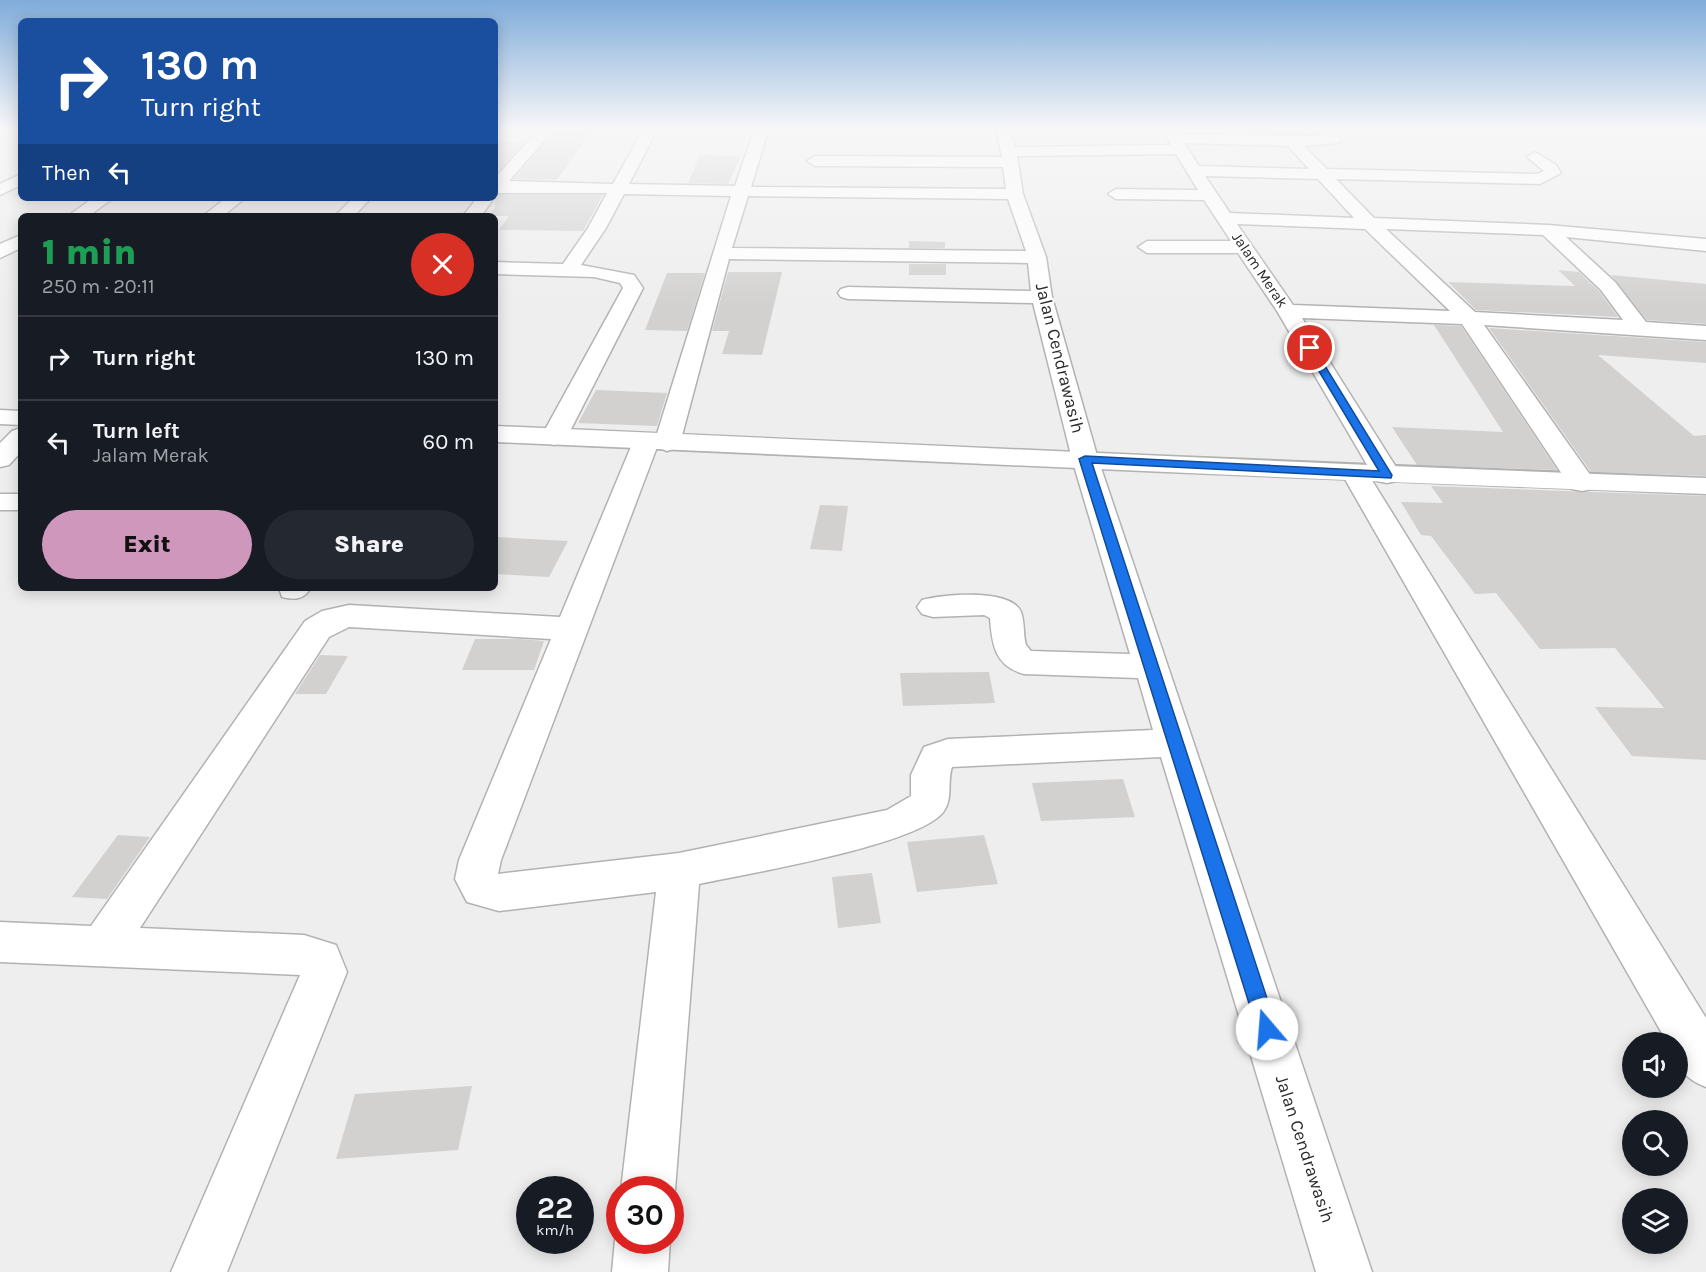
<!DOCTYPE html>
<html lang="en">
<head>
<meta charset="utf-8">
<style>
  body { margin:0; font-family:Karla,sans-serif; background:#242831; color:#f1f3f6; height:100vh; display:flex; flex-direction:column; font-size:22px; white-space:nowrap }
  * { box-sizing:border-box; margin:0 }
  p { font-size:20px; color:#9ea1a6 }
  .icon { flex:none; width:33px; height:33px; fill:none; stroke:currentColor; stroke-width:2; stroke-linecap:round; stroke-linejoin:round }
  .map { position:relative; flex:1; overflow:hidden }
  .panel { position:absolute; left:18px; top:213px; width:480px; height:378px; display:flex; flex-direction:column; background:#171b24; border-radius:9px; box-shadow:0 3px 15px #0003 }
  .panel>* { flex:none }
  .banner { position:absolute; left:18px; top:18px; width:480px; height:183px; border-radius:9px; box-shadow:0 3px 15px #0003; background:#1a4fa0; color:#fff; overflow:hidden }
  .buttons { position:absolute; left:1622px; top:1032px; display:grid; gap:12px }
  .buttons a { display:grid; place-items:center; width:66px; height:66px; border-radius:50%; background:#171b24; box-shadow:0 3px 15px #0003; font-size:30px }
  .speed { position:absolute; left:516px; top:1176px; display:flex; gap:12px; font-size:30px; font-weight:700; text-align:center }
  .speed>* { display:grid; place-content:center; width:78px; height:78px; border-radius:50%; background:#171b24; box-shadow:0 3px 15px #0003; line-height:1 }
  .speed small { font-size:15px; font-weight:400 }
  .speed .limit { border:9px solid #d22; background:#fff; color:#111 }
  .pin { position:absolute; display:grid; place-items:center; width:51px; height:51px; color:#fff; margin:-26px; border:3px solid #fff; border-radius:50%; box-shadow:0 2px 6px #0007 }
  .me { position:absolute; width:66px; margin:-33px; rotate:342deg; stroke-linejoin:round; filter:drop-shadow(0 0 4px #0008) }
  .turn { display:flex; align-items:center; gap:21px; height:126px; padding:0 24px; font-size:27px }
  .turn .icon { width:78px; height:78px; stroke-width:2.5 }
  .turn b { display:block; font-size:42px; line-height:51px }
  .then { display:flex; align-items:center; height:57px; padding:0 24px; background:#0003; gap:12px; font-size:22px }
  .round { display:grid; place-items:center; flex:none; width:63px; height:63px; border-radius:32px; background:#242831 }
  .summary { display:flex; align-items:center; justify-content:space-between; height:102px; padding:0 24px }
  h1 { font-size:36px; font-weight:800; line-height:45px; color:#1e9e55 }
  .cta { display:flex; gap:12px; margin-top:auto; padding:12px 24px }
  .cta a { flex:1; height:69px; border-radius:36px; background:#d097bc; color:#111; font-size:24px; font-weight:800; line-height:69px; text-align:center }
  .cta a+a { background:#242831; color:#f1f3f6 }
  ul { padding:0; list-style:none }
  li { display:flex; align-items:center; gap:18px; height:84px; padding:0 24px; border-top:2px solid #363941 }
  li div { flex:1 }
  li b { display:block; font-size:22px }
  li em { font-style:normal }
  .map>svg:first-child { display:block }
</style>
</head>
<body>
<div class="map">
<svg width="1706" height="1272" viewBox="0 0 1706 1272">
  <rect width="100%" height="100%" fill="#eeeeef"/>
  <path fill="#d2d1d0" d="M 557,128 L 593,128 L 557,180 L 514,179 Z
    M 495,141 L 524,142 L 495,175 Z
    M 700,155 L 741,156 L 728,184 L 688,183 Z
    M 603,195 L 583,231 L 499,230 L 509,216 L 488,216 L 495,208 L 495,195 Z
    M 909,241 L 945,242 L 945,248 L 909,248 Z
    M 909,264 L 946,264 L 946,275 L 909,275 Z
    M 1558,270 L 1579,272 L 1599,291 L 1618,317 L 1476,310 L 1448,282 L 1575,286 Z
    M 728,272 L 782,272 L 762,355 L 722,354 L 729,331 L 712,331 Z
    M 667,273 L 705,273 L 687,331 L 645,330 Z
    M 1611,275 L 1706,284 L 1706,324 L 1647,320 Z
    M 1434,325 L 1461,326 L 1557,470 L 1417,465 L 1392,427 L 1503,432 Z
    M 1489,328 L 1706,342 L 1706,363 L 1598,355 L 1694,436 L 1706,435 L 1706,476 L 1591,472 Z
    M 596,390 L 667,393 L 657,426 L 578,423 Z
    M 1431,486 L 1706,496 L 1706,760 L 1632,756 L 1595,707 L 1664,708 L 1615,648 L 1540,649 L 1496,593 L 1475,594 L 1431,536 L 1421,535 L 1401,502 L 1443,503 Z
    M 820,505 L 848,506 L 842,551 L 810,549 Z
    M 495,537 L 568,541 L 549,577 L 495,574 Z
    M 475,639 L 520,639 L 544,641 L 534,670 L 462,670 Z
    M 320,655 L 348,656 L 326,694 L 295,694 Z
    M 989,672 L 995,703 L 903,706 L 900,673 Z
    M 1123,779 L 1135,817 L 1041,821 L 1032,783 Z
    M 118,835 L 150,837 L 107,899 L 72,897 Z
    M 984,835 L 998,884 L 917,892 L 907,842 Z
    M 872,873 L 881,923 L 838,928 L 832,877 Z
    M 472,1086 L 458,1150 L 336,1159 L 355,1094 Z"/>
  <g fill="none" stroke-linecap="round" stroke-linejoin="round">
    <g stroke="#b2b2b3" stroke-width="3">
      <path id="minor" d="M 540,128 L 555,128 L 509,181 L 613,184 L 644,128 L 658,128 L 629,184 L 735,186 L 755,128 L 769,128 L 751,187 L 1006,189 L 1003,167 L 815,166 L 807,161 L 815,156 L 1002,157 L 996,128 L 1010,128 L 1015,147 L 1171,145 L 1161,128 L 1175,128 L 1179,134 L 1320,136 L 1311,128 C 1324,128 1333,129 1341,140 L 1339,143 L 1304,146 L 1327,169 L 1537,174 L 1544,171 L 1527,157 L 1535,152 L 1556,165 L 1561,173 L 1540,184 L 1336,179 L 1374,218 L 1548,225 L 1706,239 L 1706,251 L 1566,237 L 1615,282 L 1646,322 L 1706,326 L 1706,340 L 1484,325 L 1596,483 L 1592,489 L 1582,491 L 1572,489 L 1462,324 L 1302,318 L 1401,475 L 1397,481 L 1387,483 L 1377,481 L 1373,475 L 1277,311 L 1238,253 L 1147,253 L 1138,247 L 1147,241 L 1231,241 L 1204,200 L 1116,199 L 1108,194 L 1116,189 L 1198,190 L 1176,154 L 1017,156 L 1023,194 L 1046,257 L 1052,297 L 1098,459 L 1372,1272 L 1316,1272 L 1161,757 L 952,767 C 947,782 953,798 944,811 C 921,845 745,874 699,884 L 675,1190 L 670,1200 L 670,1190 L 621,1190 L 656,892 L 499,911 L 467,902 L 455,879 L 459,860 L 551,639 L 349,627 L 329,637 L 140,928 L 304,935 L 336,945 L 347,972 L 227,1272 L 171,1272 L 300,975 L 0,962 L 0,922 L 91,926 L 305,621 L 322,611 L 349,605 L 560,617 L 633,442 L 637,437 L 646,434 L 656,437 L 731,196 L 624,194 L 606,228 L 581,265 L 634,275 L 643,288 L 567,437 L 563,442 L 554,445 L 545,442 L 541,437 L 623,288 L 620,283 L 594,277 L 495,274 L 495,262 L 563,264 L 588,228 L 607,193 L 495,193 L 495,178 ZM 1184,143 L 1288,146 L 1309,169 L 1199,166 ZM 1205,176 L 1318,179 L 1354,218 L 1230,213 ZM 748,196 L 1008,199 L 1026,251 L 732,248 ZM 1237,224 L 1365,229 L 1450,311 L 1293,305 ZM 1386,229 L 1543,235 L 1601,290 L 1623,320 L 1475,312 ZM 729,259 L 1028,263 L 1031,291 L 848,287 L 841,289 L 838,293 L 841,297 L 848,299 L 1033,303 L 1072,459 L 1130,654 L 1031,651 L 1026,645 C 1023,635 1025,623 1021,612 C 1011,588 943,594 922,600 L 917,607 L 922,614 L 933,617 L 984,615 L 990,618 C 992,645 995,666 1024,674 L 1138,678 L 1153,730 L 948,739 L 924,747 L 911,775 L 911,796 L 887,810 L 679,853 L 498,874 L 501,860 L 657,447 L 667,451 L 676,448 L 680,443 Z
        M 1511,128 L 1628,128 L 1621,132 L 1518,132 Z
        M 21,174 L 21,185 L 0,195 L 0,184 Z
        M 93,198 L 113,198 L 89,216 L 68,216 Z
        M 226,198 L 245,198 L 223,216 L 203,216 Z
        M 353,198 L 371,198 L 354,216 L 335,216 Z
        M 477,198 L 494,198 L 481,216 L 463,216 Z
        M 21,235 L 21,248 L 0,258 L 0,244 Z
        M 21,428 L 21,452 L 9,465 L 0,467 L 0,443 L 12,431 Z
        M 1355,466 L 1365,468 L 1368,474 L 1706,1018 L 1706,1087 C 1683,1078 1677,1068 1677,1042 L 1667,1042 L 1342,474 L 1345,468 Z
        M 0,494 L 21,494 L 21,510 L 0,510 Z
        M 279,588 L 311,588 C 303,600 295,600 282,597 Z
        M 620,1230 L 620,1240 L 670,1239 L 668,1272 L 612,1272 L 615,1240 Z"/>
    </g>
    <g stroke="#b2b2b3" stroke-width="3">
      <path id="major" d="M 0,410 L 21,411 L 21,425 L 0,424 Z
        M 495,426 C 899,443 1302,464 1706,478 L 1706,494 C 1302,480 899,459 495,442 Z"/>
    </g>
    <use href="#minor" fill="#fff" fill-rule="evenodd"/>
    <use href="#major" fill="#fff" fill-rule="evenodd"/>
  </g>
  <linearGradient id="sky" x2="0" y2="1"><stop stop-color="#80acda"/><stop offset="0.42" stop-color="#f7f7f8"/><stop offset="1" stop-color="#f7f7f8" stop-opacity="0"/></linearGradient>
  <rect width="1706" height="307" fill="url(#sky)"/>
  <path fill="#1a73e8" stroke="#114b97" stroke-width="1.5" d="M 1310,345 L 1314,348 L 1392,475 L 1391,478 L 1092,463 L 1277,1029 L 1274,1036 L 1267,1039 L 1260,1036 L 1257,1029 L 1079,459 L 1085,456 L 1379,471 L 1305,348 Z"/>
  <g text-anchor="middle" stroke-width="4.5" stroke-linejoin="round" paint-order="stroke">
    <g font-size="15" fill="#292a2a" stroke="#fff">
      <text transform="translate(1260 270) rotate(56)" y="5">Jalam Merak</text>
    </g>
    <g font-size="18" fill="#292a2a" stroke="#fff">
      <text transform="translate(1060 358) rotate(76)" y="6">Jalan Cendrawasih</text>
      <text transform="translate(1305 1149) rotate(72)" y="6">Jalan Cendrawasih</text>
    </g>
  </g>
</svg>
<div class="buttons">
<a><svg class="icon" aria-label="sound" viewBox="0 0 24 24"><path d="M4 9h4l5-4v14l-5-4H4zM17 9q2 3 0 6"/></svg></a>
<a><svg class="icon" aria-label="search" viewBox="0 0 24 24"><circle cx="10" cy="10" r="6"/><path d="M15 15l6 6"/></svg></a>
<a><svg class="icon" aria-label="layers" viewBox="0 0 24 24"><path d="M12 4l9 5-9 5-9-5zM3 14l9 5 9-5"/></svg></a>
</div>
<div class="speed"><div>22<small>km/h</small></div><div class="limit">30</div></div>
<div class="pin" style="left:1310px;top:348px;background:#d93025"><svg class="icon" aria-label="arrive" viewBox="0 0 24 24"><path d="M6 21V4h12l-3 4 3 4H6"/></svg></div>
<svg class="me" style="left:1267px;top:1029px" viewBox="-20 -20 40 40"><circle r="19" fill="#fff"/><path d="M0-13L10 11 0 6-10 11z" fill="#1a73e8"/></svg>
<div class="banner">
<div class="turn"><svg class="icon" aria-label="right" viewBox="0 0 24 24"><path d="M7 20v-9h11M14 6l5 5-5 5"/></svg><div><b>130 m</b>Turn right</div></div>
<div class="then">Then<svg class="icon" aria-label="left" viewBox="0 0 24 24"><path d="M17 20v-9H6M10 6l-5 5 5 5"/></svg></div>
</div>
<section class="panel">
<div class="summary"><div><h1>1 min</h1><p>250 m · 20:11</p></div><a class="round" style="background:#d93025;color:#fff"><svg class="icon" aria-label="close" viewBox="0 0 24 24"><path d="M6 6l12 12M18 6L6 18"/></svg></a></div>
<ul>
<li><svg class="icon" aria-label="right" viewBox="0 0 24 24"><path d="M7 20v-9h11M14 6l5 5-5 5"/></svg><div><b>Turn right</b></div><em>130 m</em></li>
<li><svg class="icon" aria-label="left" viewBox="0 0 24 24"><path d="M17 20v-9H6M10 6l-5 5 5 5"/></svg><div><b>Turn left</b><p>Jalam Merak</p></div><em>60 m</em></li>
</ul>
<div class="cta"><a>Exit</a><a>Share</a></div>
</section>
</div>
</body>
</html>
